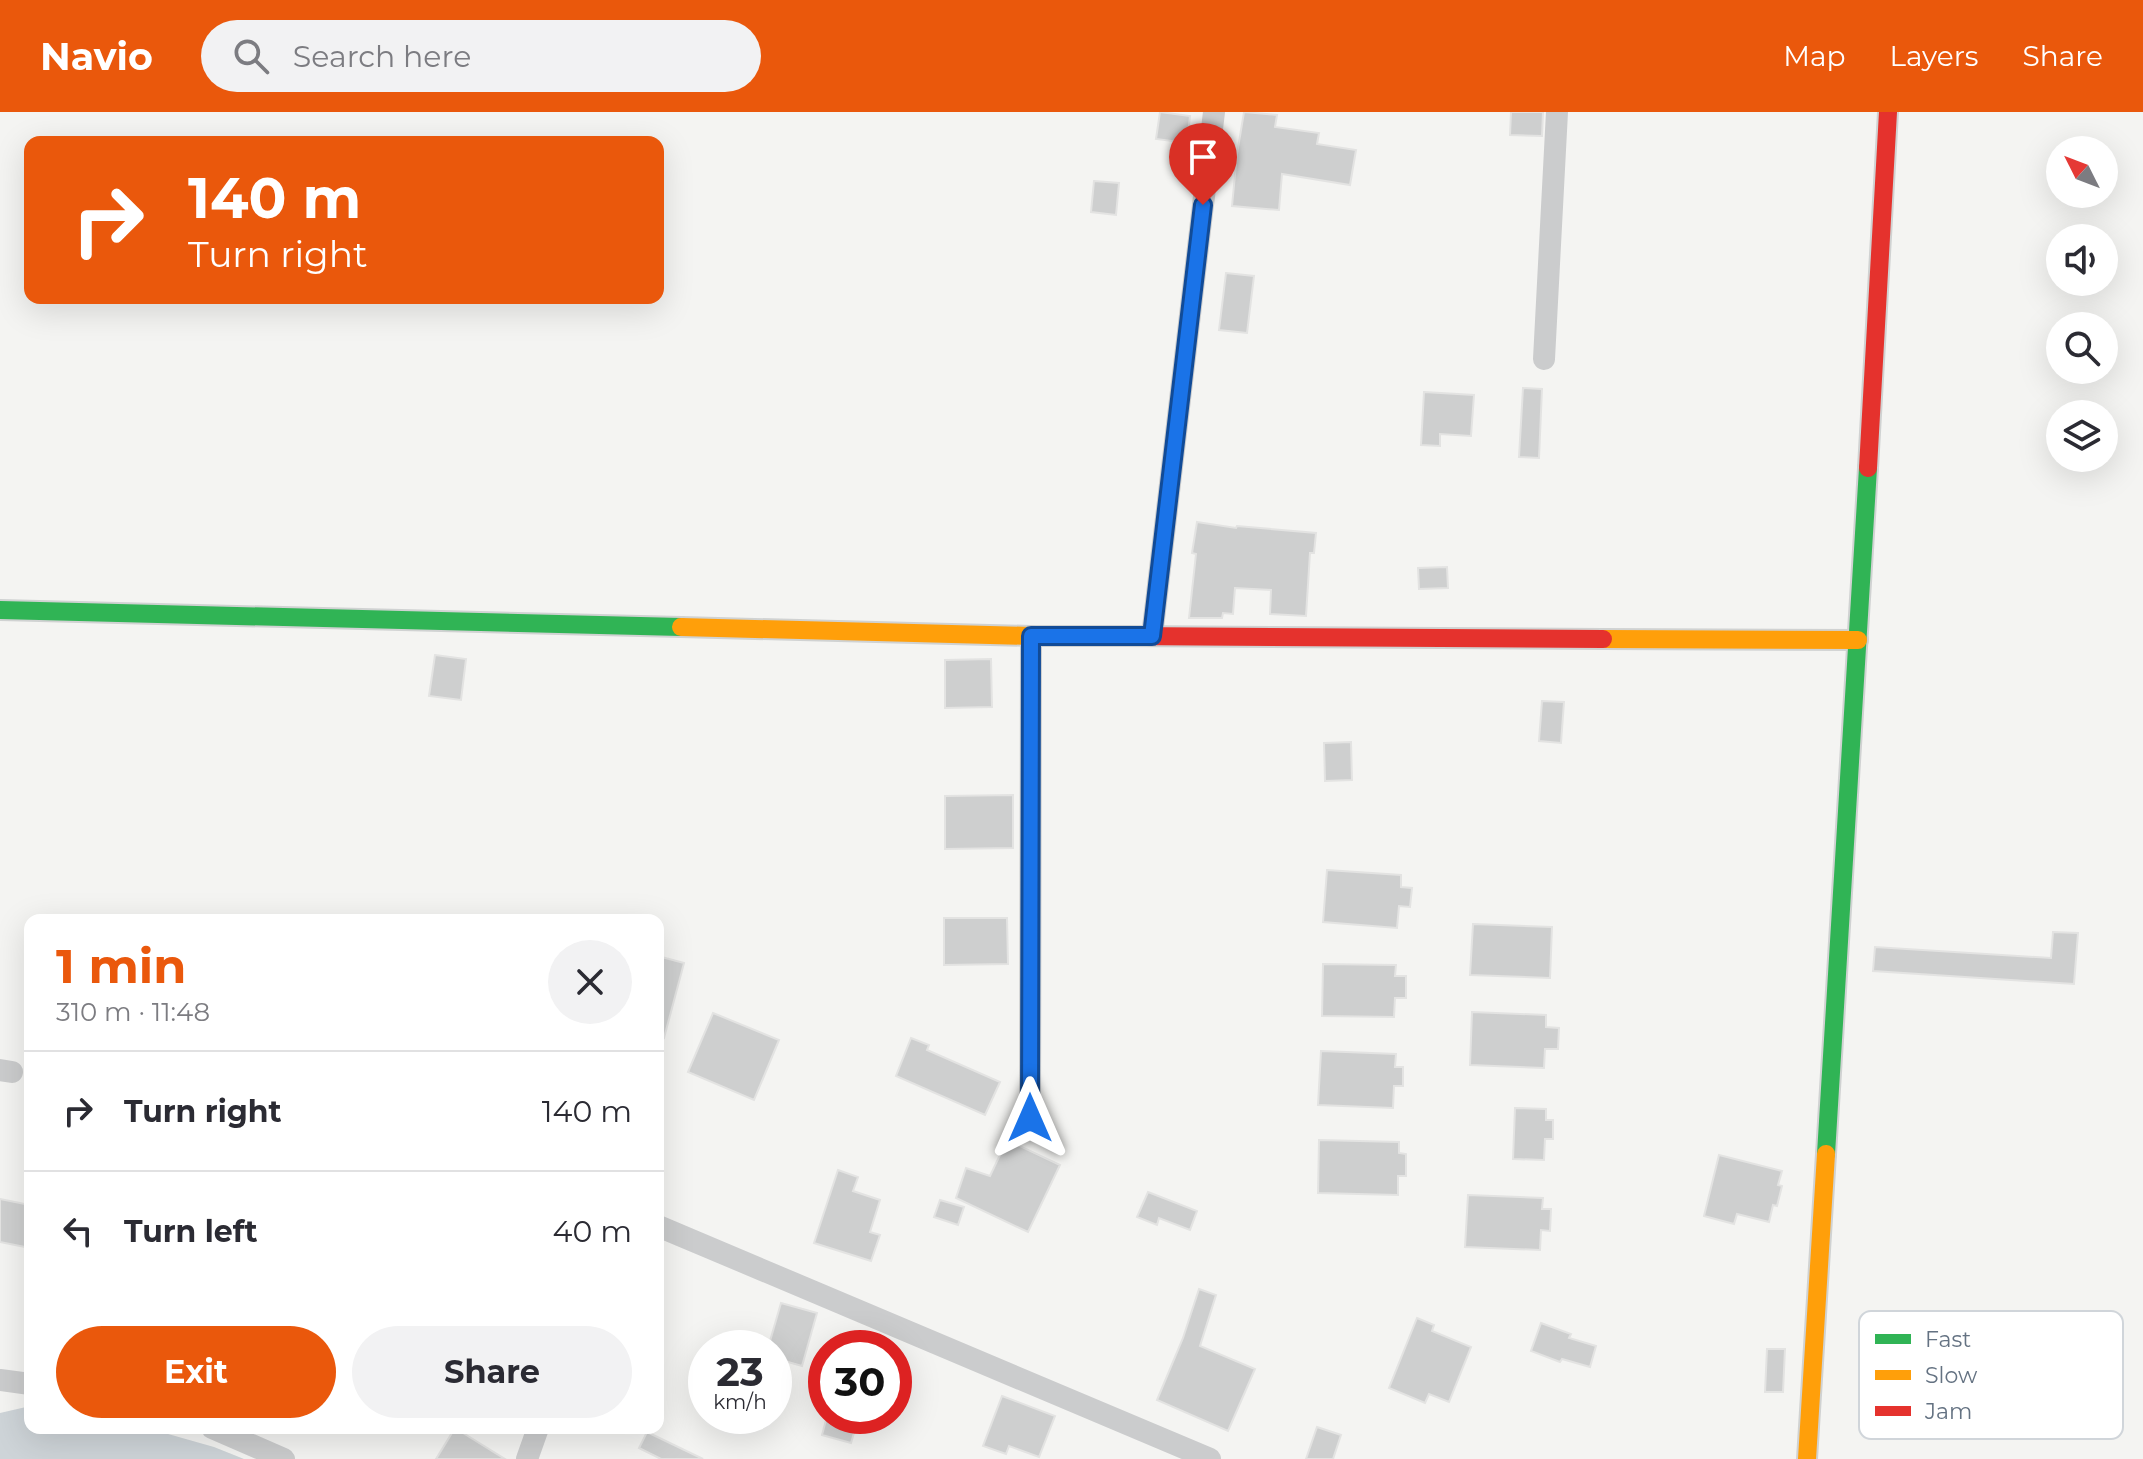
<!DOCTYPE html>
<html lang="en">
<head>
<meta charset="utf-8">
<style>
  body { margin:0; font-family:Montserrat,sans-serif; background:#f2f2f3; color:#2b2b33; height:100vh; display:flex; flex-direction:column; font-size:30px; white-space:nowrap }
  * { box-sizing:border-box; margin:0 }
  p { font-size:26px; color:#7c7c81 }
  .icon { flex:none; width:44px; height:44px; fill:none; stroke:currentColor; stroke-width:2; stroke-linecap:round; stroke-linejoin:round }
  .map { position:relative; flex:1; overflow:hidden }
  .side { position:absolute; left:24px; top:802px; width:640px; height:520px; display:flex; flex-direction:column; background:#fff; border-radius:16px; box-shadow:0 8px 32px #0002 }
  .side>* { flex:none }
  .guide { position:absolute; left:24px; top:24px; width:640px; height:168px; border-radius:16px; box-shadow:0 8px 32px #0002; background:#ea580c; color:#fff; overflow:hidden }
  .needle { width:52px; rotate:312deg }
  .controls { position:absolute; left:2046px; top:24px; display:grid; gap:16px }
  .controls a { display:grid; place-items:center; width:72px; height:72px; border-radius:50%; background:#fff; box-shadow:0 8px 32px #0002; font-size:40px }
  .speed { position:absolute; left:688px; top:1218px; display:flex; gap:16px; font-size:40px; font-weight:700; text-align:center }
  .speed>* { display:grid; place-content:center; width:104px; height:104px; border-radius:50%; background:#fff; box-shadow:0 8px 32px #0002; line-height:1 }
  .speed small { font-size:20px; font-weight:400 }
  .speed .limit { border:12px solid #d22; background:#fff; color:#111 }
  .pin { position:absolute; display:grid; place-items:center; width:68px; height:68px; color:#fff; margin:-82px -34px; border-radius:50% 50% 50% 0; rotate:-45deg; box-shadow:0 0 8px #0007 }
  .pin .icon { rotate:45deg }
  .me { position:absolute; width:88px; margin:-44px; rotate:0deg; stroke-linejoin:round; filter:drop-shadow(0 0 6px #0008) }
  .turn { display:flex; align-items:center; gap:28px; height:168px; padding:0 32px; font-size:36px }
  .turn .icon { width:104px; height:104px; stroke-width:2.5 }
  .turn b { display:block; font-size:56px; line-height:68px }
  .round { display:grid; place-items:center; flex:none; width:84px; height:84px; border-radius:42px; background:#f2f2f3 }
  .overview { display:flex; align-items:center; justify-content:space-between; height:136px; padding:0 32px }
  h1 { font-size:48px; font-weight:700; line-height:60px; color:#ea580c }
  .button { display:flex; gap:16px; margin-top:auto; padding:16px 32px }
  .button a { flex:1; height:92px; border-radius:48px; background:#ea580c; color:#fff; font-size:32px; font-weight:700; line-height:92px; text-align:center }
  .button a+a { background:#f2f2f3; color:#2b2b33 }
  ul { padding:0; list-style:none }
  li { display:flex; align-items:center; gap:24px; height:120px; padding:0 32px; border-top:2px solid #e1e1e2 }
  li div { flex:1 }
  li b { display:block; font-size:30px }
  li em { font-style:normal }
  header { display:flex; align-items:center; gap:48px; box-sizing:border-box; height:112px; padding:0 40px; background:#ea580c; color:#fff }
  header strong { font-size:38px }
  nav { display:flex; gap:44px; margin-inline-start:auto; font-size:28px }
  .search { width:560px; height:72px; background:#f2f2f3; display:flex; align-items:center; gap:20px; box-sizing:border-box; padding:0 28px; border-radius:44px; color:#7c7c81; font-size:30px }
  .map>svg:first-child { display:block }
</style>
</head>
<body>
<header>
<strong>Navio</strong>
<div class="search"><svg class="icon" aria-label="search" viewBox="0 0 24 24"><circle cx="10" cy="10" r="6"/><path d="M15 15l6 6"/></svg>Search here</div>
<nav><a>Map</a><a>Layers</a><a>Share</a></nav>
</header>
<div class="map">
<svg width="2143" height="1347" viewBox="0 0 2143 1347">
  <rect width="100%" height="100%" fill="#f4f4f2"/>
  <path fill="#ced4d8" d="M 26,1295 L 30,1296 L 30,1316 L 147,1316 L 214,1335 L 244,1347 L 0,1347 L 0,1301 Z"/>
  <path fill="#cecfcf" stroke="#e3e3e2" stroke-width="2" d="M 1160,0 L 1190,4 L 1187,31 L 1156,27 Z
    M 1244,0 L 1277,3 L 1275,15 L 1319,21 L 1317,32 L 1356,38 L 1350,73 L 1282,62 L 1279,98 L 1232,94 L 1237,42 Z
    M 1511,0 L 1543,0 L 1542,24 L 1510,23 Z
    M 1094,69 L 1119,71 L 1116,103 L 1091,100 Z
    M 1226,161 L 1254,164 L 1247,221 L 1219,218 Z
    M 1523,276 L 1542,277 L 1539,346 L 1519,345 Z
    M 1424,280 L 1474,283 L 1471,324 L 1440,322 L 1440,334 L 1421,333 Z
    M 1197,410 L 1236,416 L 1237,414 L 1316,421 L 1314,441 L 1310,441 L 1306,504 L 1270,502 L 1271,478 L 1235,476 L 1233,502 L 1223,501 L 1222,506 L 1189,506 L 1196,442 L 1192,441 Z
    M 1447,455 L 1448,476 L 1419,477 L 1418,456 Z
    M 435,543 L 466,547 L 461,588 L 429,584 Z
    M 991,547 L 992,595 L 945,596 L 945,548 Z
    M 1542,589 L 1564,590 L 1561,631 L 1539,629 Z
    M 1351,630 L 1352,668 L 1325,669 L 1324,631 Z
    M 1013,683 L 1013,736 L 945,737 L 945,684 Z
    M 1327,758 L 1401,763 L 1401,775 L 1412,776 L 1410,795 L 1399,794 L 1397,816 L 1323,810 Z
    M 944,806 L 1007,806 L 1008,852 L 944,853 Z
    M 1473,812 L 1552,815 L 1550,866 L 1470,863 Z
    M 2053,820 L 2078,821 L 2074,872 L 1873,859 L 1875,835 L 2051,846 Z
    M 658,844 L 684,851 L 664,926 L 658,925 Z
    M 1323,852 L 1396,853 L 1395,864 L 1406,864 L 1406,886 L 1395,886 L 1394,905 L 1322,904 Z
    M 1472,900 L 1546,903 L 1546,915 L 1559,916 L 1558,937 L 1545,937 L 1544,956 L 1470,953 Z
    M 713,901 L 779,928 L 754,988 L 688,960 Z
    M 911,926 L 929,933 L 927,938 L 1000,970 L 985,1003 L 896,964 Z
    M 1321,939 L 1396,942 L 1395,955 L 1403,955 L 1403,974 L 1394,974 L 1393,996 L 1318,993 Z
    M 1515,996 L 1546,997 L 1546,1008 L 1553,1008 L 1553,1027 L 1545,1027 L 1544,1048 L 1513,1047 Z
    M 1007,1028 L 1060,1053 L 1028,1120 L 956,1086 L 966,1056 L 990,1064 Z
    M 1319,1028 L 1399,1030 L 1399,1041 L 1406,1042 L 1406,1064 L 1398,1064 L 1398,1083 L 1318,1081 Z
    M 1719,1043 L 1782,1059 L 1778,1073 L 1782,1074 L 1777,1094 L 1773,1093 L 1769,1110 L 1737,1102 L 1734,1112 L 1704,1104 Z
    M 838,1058 L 858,1065 L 853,1079 L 880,1088 L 870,1120 L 880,1123 L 871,1149 L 814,1131 Z
    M 1148,1080 L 1197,1099 L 1190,1118 L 1159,1106 L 1157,1113 L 1137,1105 Z
    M 1468,1083 L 1543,1086 L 1542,1097 L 1551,1097 L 1550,1119 L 1541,1118 L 1540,1138 L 1465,1135 Z
    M 0,1087 L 30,1093 L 30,1136 L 0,1130 Z
    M 940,1088 L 964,1095 L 958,1113 L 934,1105 Z
    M 1199,1177 L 1216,1183 L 1200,1234 L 1255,1257 L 1228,1319 L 1157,1288 L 1183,1226 Z
    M 781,1191 L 817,1201 L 802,1254 L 774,1246 L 774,1236 L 768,1236 Z
    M 1417,1206 L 1434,1213 L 1432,1219 L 1471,1235 L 1449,1290 L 1429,1282 L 1425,1291 L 1389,1276 Z
    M 1541,1211 L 1571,1222 L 1569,1226 L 1596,1234 L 1590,1255 L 1562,1247 L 1560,1250 L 1531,1239 Z
    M 1767,1237 L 1785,1237 L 1783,1280 L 1765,1280 Z
    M 1002,1284 L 1055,1304 L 1039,1345 L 1009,1334 L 1006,1342 L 983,1334 Z
    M 827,1304 L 859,1304 L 851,1331 L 822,1323 Z
    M 1317,1315 L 1341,1323 L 1333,1347 L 1306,1347 Z
    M 455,1316 L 505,1347 L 436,1347 Z
    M 647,1320 L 703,1347 L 661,1347 L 639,1336 Z"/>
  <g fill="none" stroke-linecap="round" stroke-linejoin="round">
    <g stroke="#d0d2d2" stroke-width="22">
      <path id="fast" d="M 0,498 L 681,515
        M 1826,1042 L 1868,356"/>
    </g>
    <g stroke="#d0d2d2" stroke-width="22">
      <path id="slow" d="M 681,515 L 1031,524 L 1126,524
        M 1603,527 L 1858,528
        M 1807,1347 L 1826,1042"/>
    </g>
    <g stroke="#d0d2d2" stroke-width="22">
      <path id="jam" d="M 1868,356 L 1888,0
        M 1126,524 L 1603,527"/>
    </g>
    <path stroke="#cbcccd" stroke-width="22" d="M 1544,247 L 1557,0
      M 1152,524 L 1214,0
      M 0,958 L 12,960
      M 1030,1006 L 1031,524
      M 658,1114 L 1210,1347
      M 0,1268 L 30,1272
      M 212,1316 L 284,1347
      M 527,1347 L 538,1316"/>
    <use href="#fast" stroke="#30b455" stroke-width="18"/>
    <use href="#slow" stroke="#ff9f0a" stroke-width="18"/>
    <use href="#jam" stroke="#e5322d" stroke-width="18"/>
  </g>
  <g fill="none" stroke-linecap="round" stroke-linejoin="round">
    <g stroke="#114b97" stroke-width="20">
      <path id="route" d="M 1030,1006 L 1031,524 L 1152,524 L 1203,93"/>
    </g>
    <use href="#route" stroke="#1a73e8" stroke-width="14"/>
  </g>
  <rect x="1859" y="1199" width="264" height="128" rx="12" fill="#fff" stroke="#d0d5da" stroke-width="2"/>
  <rect x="1875" y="1222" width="36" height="10" fill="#30b455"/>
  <rect x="1875" y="1258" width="36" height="10" fill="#ff9f0a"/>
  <rect x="1875" y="1294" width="36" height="10" fill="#e5322d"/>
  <g font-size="22" fill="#647282">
    <text x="1925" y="1235">Fast</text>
    <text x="1925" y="1271">Slow</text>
    <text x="1925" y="1307">Jam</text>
  </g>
</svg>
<div class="controls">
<a><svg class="needle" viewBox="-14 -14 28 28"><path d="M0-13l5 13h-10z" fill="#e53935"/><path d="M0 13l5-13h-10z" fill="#7c7c81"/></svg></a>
<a><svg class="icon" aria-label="sound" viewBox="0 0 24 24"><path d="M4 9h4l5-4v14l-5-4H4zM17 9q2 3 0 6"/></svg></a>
<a><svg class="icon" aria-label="search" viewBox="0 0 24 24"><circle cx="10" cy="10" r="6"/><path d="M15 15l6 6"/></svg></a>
<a><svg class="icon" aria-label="layers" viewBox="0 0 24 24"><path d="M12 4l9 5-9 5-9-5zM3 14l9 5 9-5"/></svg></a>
</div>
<div class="speed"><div>23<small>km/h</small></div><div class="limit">30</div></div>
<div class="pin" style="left:1203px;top:93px;background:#d93025"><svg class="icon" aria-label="arrive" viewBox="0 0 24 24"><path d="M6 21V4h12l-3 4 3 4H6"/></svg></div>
<svg class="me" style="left:1030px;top:1006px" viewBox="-20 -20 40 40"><path d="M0-17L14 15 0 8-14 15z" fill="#1a73e8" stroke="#fff" stroke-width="4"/></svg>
<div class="guide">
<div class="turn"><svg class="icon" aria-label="right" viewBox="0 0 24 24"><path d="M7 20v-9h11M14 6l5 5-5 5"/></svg><div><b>140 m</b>Turn right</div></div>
</div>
<section class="side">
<div class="overview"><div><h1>1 min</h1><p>310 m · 11:48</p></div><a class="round"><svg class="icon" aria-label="close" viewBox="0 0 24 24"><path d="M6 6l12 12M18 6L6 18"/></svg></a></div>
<ul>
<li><svg class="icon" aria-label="right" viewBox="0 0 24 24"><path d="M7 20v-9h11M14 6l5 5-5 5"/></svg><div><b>Turn right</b></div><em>140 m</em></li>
<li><svg class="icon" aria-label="left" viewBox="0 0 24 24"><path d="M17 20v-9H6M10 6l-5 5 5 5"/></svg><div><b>Turn left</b></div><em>40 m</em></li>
</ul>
<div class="button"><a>Exit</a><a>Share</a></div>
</section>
</div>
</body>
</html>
